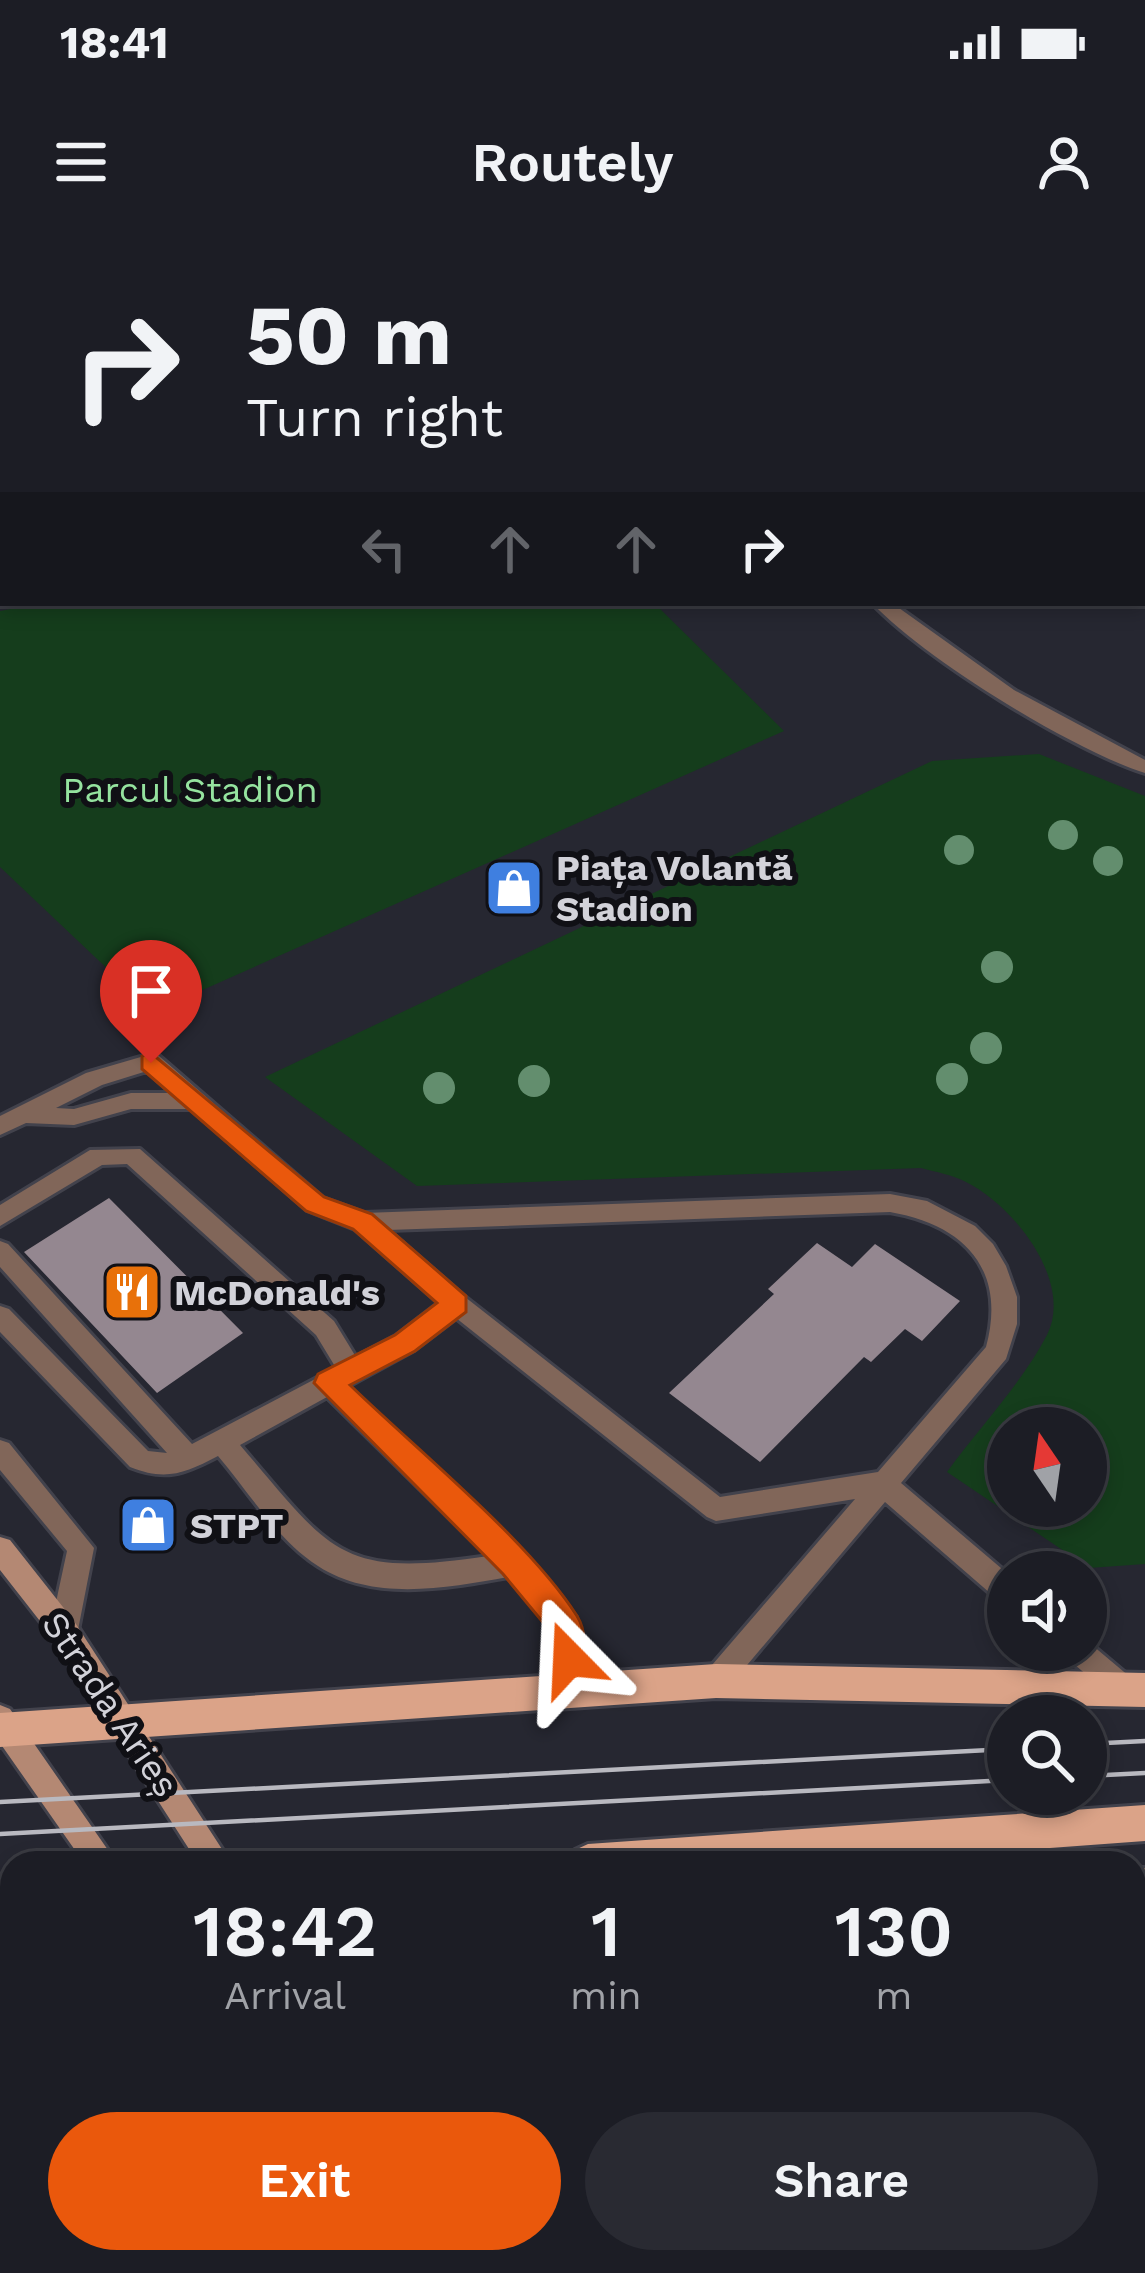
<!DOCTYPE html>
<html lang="en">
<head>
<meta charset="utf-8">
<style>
  body { margin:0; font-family:"Work Sans",sans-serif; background:#292a32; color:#f1f3f6; height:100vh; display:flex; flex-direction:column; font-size:45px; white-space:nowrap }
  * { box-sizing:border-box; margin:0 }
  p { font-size:39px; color:#a0a2a7 }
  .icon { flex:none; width:66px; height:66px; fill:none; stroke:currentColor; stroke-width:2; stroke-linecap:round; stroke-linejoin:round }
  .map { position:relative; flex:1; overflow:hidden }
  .details { position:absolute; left:0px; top:1611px; width:1146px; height:423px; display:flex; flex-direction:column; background:#1c1d25; border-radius:36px 36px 0 0; box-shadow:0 6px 18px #0003,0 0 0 3px #3a3b42 }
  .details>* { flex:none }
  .banner { position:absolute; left:0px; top:0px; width:1146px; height:366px; box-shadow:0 6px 18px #0003,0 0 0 3px #3a3b42; background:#1c1d25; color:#f1f3f6; overflow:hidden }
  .needle { width:78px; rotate:347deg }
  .controls { position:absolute; left:987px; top:1167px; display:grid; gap:24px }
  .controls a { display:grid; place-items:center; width:120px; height:120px; border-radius:50%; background:#1c1d25; box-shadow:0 6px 18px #0003,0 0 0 3px #3a3b42; font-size:60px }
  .pin { position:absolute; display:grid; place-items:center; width:102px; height:102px; color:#fff; margin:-123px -51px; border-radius:50% 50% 50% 0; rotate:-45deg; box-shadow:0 0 12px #0007 }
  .pin .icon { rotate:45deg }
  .me { position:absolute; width:132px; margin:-66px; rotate:339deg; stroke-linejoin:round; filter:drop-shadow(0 0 9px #0008) }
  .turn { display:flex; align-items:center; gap:42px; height:252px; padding:0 48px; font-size:54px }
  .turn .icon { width:156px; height:156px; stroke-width:2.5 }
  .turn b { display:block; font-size:84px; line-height:102px }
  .lanes { display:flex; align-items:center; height:114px; padding:0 48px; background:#0003; justify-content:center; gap:60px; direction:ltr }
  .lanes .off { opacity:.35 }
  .eta { display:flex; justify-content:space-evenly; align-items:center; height:204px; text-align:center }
  .eta b { font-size:72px; font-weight:600; line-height:84px }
  .cta { display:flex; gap:24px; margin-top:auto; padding:24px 48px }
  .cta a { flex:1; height:138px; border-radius:72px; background:#ea580c; color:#fff; font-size:48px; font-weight:600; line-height:138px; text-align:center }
  .cta a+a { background:#292a32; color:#f1f3f6 }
  .status { display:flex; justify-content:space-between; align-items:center; height:84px; padding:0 60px; background:#1c1d25; direction:ltr }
  .status svg { height:33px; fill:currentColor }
  header { display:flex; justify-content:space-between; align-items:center; height:156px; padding:0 48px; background:#1c1d25; font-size:54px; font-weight:600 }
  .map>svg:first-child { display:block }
</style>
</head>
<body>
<div class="status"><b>18:41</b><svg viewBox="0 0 49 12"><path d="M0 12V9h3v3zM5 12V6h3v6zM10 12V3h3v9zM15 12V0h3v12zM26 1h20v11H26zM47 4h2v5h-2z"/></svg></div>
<header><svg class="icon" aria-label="menu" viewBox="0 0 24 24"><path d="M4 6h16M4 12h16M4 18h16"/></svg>Routely<svg class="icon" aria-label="person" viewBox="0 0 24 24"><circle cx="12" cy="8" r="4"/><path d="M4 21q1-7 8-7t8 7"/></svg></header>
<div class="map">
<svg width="1145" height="2033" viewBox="0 0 1145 2033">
  <rect width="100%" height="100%" fill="#262731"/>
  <path fill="#153d1c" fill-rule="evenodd" d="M 43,363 L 654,363 L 784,491 L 153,772 L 0,627 L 0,371 Z
    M 1039,514 L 1145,556 L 1145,1324 L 1089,1328 L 947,1232 C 979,1188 1022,1143 1047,1095 C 1074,1041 1013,965 966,942 C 953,935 936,932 921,928 L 417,946 L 265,837 L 932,521 ZM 1086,1188 L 1086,1266 L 1008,1266 L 1008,1188 Z
    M 1134,1898 L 1145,1899 L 1145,2033 L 766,2033 L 777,2022 L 1134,2022 Z"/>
  <path fill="#948790" d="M 109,958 L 243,1093 L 157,1153 L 24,1012 Z
    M 817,1003 L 852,1027 L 875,1004 L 960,1061 L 922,1101 L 905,1089 L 871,1122 L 864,1117 L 760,1222 L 669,1153 L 774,1054 L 768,1049 Z"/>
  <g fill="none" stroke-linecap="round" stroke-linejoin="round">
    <g stroke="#42424c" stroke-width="6">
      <path id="service" d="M 151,814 L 159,816 L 323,958 L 364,973 L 890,954 L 927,961 L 975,986 L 993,1004 L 1006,1026 L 1017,1057 L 1017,1084 L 1006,1119 L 901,1243 L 1008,1334 L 1008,1363 L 998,1360 L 885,1262 L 726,1450 L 716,1454 L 706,1450 L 702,1441 L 706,1432 L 855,1259 L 716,1281 L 707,1277 L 456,1078 L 414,1110 L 348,1146 L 524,1315 L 576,1377 L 586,1451 L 582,1460 L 572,1464 L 562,1460 L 553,1391 L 508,1337 C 447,1348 373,1362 318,1326 C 277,1300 249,1252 218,1216 C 184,1234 165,1241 130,1227 L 0,1092 L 0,1066 L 9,1069 L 148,1211 L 167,1213 L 0,1027 L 0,1001 L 8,1004 L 192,1204 L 336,1128 L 316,1095 L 127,924 L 102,925 L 0,986 L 0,965 L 90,910 L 140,909 L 334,1081 L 356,1117 L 396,1096 L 439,1063 L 355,989 L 307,970 L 191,869 L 131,869 L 74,885 L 26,883 L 0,895 L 0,876 L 86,833 ZM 147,831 L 172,853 L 131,853 L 74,869 L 56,868 L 102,845 ZM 890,972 C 965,985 1007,1030 986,1107 L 878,1232 L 720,1257 L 465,1057 L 388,990 ZM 327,1157 L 488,1316 C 338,1339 331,1311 240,1205 Z
        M 0,1200 L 9,1203 L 94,1308 L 78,1390 L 74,1399 L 64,1403 L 54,1399 L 50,1390 L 67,1311 L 0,1230 Z
        M 1086,1400 L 1136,1442 L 1140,1451 L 1136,1460 L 1126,1464 L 1116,1460 L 1068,1419 L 1064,1410 L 1086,1410 Z
        M 938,1590 L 1002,1612 L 1006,1623 L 947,1623 L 927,1616 L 923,1605 L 927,1594 Z
        M 1134,1628 L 1145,1628 L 1145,1658 L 1134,1658 Z"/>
    </g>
    <g stroke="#42424c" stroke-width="6">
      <path id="pedestrian" d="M 686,0 L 700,0 L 685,3 Z
        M 872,363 L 892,363 L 1014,450 L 1145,520 L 1145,533 C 1072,510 925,419 872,363 Z"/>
    </g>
    <g stroke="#42424c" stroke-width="6">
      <path id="minor" d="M 636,0 L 650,0 L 635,3 Z
        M 3,340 L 3,350 L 0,351 L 0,341 Z
        M 349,2022 L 386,2022 L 390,2033 L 353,2033 Z
        M 458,2022 L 495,2022 L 499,2033 L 462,2033 Z
        M 675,2022 L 716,2022 L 712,2033 L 671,2033 Z"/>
    </g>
    <g stroke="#42424c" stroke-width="6">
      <path id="secondary" d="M 0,1297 L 10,1300 L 74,1381 L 231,1623 L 198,1623 L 54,1399 L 0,1330 Z
        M 0,1465 L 10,1469 L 117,1623 L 84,1623 L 0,1503 Z"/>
    </g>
    <g stroke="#42424c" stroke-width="6">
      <path id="primary" d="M 716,1424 L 1145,1433 L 1145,1467 L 716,1458 L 0,1507 L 0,1473 Z
        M 1145,1565 L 1145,1601 L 847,1623 L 569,1623 L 575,1610 L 588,1604 Z
        M 12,1650 L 12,1688 L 0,1689 L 0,1651 Z"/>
    </g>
    <use href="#service" fill="#816659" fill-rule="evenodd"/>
    <use href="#pedestrian" fill="#816659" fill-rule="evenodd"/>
    <use href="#minor" fill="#816659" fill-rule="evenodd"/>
    <use href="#secondary" fill="#b48873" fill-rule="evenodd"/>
    <use href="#primary" fill="#dba388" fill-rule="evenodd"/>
    <path stroke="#b9b9c0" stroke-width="4.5" d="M 1086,1504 L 1145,1501
      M 1086,1536 L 1145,1533
      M 0,1562 L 1008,1509
      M 0,1594 L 1008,1540"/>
  </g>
  <g fill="#638e6e">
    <circle cx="1063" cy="595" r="15"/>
    <circle cx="959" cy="610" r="15"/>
    <circle cx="1108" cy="621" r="15"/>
    <circle cx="997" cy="727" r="16"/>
    <circle cx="986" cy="808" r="16"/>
    <circle cx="952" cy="839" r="16"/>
    <circle cx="534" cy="841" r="16"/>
    <circle cx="439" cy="848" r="16"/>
  </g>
  <path fill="#ea580c" stroke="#983908" stroke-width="3" d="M 151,813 L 324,957 L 372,974 L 466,1056 L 466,1072 L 415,1111 L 350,1145 C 417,1210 529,1301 577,1376 C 586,1390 587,1415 580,1430 L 569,1434 L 558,1430 L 551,1392 L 503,1334 L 314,1143 L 318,1134 L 395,1095 L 437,1063 L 353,989 L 306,971 L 142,829 L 142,816 Z"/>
  <defs>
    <g id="shop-square" transform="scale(3)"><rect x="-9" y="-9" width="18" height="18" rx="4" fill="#3f7fe0" stroke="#101015"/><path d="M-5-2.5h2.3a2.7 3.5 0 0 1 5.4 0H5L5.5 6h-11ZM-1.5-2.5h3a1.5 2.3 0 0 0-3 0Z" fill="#fff"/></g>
    <g id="restaurant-square" transform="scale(3)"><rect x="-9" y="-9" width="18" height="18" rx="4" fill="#e8710a" stroke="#101015"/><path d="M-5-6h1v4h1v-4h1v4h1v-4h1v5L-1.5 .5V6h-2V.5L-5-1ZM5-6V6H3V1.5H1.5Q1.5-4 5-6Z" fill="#fff"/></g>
  </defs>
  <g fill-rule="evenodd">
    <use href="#shop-square" x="514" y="648"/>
    <use href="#restaurant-square" x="132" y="1052"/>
    <use href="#shop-square" x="148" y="1285"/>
  </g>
  <g text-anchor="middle" stroke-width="12" stroke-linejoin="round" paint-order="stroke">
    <g font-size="36" fill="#95e39f" stroke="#101015">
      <text x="190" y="562">Parcul Stadion</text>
    </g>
    <g font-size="36" font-weight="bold" fill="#d2d2d9" stroke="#101015" text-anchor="start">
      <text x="556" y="640">Piața Volantă<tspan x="556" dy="41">Stadion</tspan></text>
      <text x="174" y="1065">McDonald's</text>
      <text x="190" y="1298">STPT</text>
    </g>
    <g font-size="36" fill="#d2d2d9" stroke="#101015">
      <text transform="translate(111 1464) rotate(56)" y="13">Strada Arieș</text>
    </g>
  </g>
</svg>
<div class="controls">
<a><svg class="needle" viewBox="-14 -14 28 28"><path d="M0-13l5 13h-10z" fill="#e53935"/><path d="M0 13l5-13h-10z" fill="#a0a2a7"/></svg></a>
<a><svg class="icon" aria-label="sound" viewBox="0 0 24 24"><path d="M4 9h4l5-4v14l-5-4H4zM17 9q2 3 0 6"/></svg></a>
<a><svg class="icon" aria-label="search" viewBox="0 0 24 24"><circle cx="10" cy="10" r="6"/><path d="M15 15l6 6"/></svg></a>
</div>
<div class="pin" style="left:151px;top:823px;background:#d93025"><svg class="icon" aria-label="arrive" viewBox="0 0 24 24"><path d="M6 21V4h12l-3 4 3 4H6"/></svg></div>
<svg class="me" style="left:569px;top:1419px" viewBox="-20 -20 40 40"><path d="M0-17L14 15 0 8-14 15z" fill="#ea580c" stroke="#fff" stroke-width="4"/></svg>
<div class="banner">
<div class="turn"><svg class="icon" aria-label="right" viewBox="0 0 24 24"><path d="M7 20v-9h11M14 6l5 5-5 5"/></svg><div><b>50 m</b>Turn right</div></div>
<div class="lanes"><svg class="icon off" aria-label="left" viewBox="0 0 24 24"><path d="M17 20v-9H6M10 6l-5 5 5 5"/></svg><svg class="icon off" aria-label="ahead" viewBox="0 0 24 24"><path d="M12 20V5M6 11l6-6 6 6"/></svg><svg class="icon off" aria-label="ahead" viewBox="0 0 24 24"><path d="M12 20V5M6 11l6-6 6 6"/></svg><svg class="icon" aria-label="right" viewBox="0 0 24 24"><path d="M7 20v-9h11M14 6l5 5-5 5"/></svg></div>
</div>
<section class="details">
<div class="eta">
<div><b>18:42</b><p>Arrival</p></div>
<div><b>1</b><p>min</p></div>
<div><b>130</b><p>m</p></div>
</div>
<div class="cta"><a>Exit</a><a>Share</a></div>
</section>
</div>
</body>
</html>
